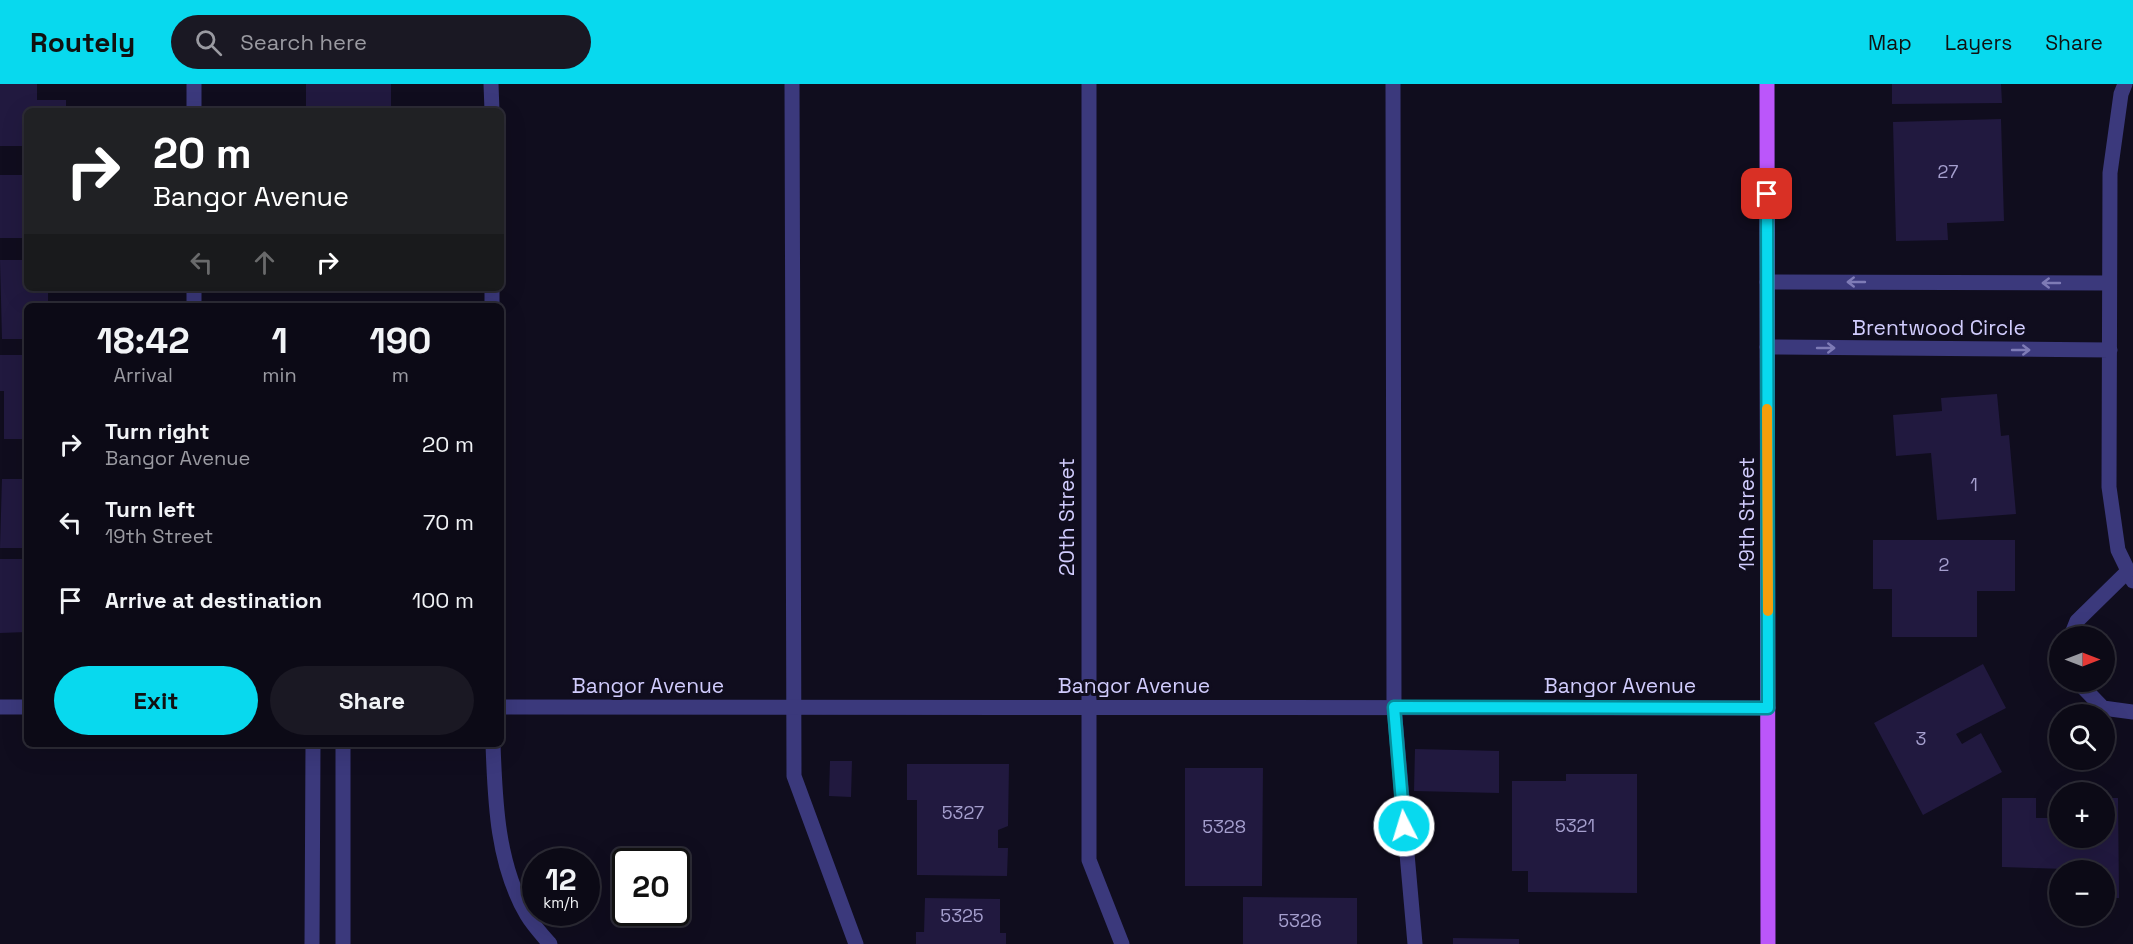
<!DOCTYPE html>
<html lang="en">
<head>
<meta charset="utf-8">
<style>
  body { margin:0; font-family:"Space Grotesk",sans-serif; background:#1a1823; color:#f1f3f6; height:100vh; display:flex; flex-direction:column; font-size:22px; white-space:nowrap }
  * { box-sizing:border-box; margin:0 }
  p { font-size:20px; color:#9a9aa1 }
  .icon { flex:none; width:33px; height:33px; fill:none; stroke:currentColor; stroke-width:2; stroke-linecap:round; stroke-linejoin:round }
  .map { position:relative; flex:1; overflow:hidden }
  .side { position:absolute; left:24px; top:219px; width:480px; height:444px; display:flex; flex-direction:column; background:#0c0a16; border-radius:9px; box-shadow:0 6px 24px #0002,0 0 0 2px #2c2b35 }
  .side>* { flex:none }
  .top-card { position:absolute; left:24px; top:24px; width:480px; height:183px; border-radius:9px; box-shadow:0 6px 24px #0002,0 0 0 2px #2c2b35; background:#202124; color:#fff; overflow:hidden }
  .needle { width:39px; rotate:90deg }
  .tools { position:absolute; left:2049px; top:542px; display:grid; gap:12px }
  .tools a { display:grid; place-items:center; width:66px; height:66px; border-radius:50%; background:#0c0a16; box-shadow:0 6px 24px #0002,0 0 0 2px #2c2b35; font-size:30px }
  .speed { position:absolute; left:522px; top:764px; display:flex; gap:12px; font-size:30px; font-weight:700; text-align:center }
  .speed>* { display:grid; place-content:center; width:78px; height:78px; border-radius:50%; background:#0c0a16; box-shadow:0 6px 24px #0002,0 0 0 2px #2c2b35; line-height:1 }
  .speed small { font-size:15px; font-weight:400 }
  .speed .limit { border:3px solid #111; border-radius:9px; background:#fff; color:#111 }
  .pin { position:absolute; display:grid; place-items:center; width:51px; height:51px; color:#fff; margin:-26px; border-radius:12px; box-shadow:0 3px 9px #0006 }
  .me { position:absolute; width:66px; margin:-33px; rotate:355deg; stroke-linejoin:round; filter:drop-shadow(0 0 4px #0008) }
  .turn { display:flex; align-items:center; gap:21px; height:126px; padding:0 30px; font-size:27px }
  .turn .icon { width:78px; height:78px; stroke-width:2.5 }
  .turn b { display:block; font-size:42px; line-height:51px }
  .lanes { display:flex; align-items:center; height:57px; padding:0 30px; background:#0003; justify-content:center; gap:30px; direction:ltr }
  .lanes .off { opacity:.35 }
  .eta { display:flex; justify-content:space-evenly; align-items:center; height:102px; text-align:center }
  .eta b { font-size:36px; font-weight:800; line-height:42px }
  .action { display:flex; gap:12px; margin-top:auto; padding:12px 30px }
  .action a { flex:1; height:69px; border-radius:36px; background:#08d9ee; color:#111; font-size:24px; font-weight:800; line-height:69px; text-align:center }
  .action a+a { background:#1a1823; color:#f1f3f6 }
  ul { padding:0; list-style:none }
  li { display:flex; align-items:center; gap:18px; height:78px; padding:0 30px }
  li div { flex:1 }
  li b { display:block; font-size:22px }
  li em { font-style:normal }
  header { display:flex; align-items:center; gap:36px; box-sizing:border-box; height:84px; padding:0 30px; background:#08d9ee; color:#111 }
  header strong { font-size:28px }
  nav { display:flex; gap:33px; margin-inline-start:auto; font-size:21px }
  .search { width:420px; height:54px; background:#1a1823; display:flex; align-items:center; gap:15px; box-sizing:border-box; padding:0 21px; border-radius:33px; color:#9a9aa1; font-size:22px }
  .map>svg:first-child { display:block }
</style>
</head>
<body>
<header>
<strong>Routely</strong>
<div class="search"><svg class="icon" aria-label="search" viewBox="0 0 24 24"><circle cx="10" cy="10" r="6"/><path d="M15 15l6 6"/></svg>Search here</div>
<nav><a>Map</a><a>Layers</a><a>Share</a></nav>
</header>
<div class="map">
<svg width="2133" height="860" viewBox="0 0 2133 860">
  <rect width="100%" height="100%" fill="#100d1e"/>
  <path fill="#21193f" d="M 0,0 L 37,0 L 37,16 L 66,16 L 66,27 L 27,27 L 27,62 L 0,62 Z
    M 306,0 L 391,0 L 391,27 L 306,27 Z
    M 1892,0 L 2001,0 L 2002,19 L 1892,20 Z
    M 2001,35 L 2004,137 L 1947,139 L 1948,156 L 1896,157 L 1893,38 Z
    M 0,91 L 27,91 L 27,154 L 0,154 Z
    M 0,176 L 27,176 L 27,204 L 48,204 L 48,222 L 27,222 L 27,255 L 2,255 Z
    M 0,271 L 27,271 L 27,355 L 4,355 L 4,307 L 0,307 Z
    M 1997,310 L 2001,352 L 2009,351 L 2016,430 L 1937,436 L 1931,369 L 1896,372 L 1893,331 L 1942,327 L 1941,314 Z
    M 2,395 L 27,395 L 27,464 L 0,464 Z
    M 1873,456 L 2015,456 L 2015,507 L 1977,507 L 1977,553 L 1892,553 L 1892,505 L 1873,505 Z
    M 0,475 L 27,475 L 27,548 L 0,549 Z
    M 1983,580 L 2006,624 L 1956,650 L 1962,660 L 1981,649 L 2002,688 L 1923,731 L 1874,639 Z
    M 1415,665 L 1499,667 L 1499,709 L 1414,707 Z
    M 830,677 L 852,677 L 851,713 L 829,712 Z
    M 907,680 L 1009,680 L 1008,742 L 998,746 L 998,764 L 1008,764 L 1007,792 L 917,791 L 917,716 L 907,716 Z
    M 1185,684 L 1263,684 L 1262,802 L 1185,802 Z
    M 1566,690 L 1637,690 L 1637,809 L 1528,808 L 1528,787 L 1512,787 L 1512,697 L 1566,697 Z
    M 2002,714 L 2036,714 L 2036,734 L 2060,734 L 2060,753 L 2104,753 L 2104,714 L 2118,714 L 2119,814 L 2104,814 L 2104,786 L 2002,783 Z
    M 1243,813 L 1357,814 L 1357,860 L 1243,860 Z
    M 925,814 L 1000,815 L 1000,849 L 1006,849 L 1006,860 L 916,860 L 916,848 L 924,848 Z
    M 1453,854 L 1519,855 L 1519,860 L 1453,860 Z"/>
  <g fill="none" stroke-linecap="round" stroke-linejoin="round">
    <path stroke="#3b397c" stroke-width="15" d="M 194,0 L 194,27
      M 792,0 L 794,692 L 856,860
      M 1393,0 L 1394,623 L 1415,860
      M 194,204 L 194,222
      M 343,660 L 343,860
      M 312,860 L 313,660"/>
    <path stroke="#3b397c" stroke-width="15" d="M 491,0 L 492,27
      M 1089,0 L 1089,776 L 1122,860
      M 2125,0 L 2121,10 L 2110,89 L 2109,403 L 2118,466 L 2133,497
      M 1767,198 L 2109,199
      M 492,204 L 492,222
      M 1767,263 L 2110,266
      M 2071,552 L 2077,537 L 2128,487
      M 2077,597 L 2103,624 L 2133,628
      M 0,623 L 27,623
      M 501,623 L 1768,624
      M 493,660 C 495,717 497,780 527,831 C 533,841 542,851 550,860"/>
    <path stroke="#bb56fa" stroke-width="15" d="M 1767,0 L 1768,860"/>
  </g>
  <defs><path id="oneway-shaft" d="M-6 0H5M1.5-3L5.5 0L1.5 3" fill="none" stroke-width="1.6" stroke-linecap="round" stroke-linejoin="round" transform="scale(1.5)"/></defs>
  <g stroke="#7e7bb6">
    <use href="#oneway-shaft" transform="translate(1856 198) rotate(-180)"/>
    <use href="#oneway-shaft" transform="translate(2051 199) rotate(-180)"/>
    <use href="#oneway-shaft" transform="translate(1826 264)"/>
    <use href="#oneway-shaft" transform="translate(2021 266)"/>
  </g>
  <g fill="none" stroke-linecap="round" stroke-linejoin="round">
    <g stroke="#058d9b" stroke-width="15">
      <path id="route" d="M 1404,742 L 1394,623 L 1768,624 L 1767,110"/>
    </g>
    <use href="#route" stroke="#08d9ee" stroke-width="10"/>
    <path stroke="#f59e0b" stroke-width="10" d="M 1767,325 L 1768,527"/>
  </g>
  <g text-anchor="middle" stroke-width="6" stroke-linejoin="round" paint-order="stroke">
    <g font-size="18" fill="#a59fce">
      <text x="1948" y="94">27</text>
      <text x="1974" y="407">1</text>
      <text x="1944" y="487">2</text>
      <text x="1921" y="661">3</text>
      <text x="963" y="735">5327</text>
      <text x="1575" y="748">5321</text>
      <text x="1224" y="749">5328</text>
      <text x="962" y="838">5325</text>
      <text x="1300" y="843">5326</text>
    </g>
    <g font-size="21" fill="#d1ccfd" stroke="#100d1e">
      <text x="1939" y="251">Brentwood Circle</text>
      <text transform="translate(1747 430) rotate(-90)" y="7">19th Street</text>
      <text transform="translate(1067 433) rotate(-90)" y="7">20th Street</text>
      <text x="648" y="609">Bangor Avenue</text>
      <text x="1134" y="609">Bangor Avenue</text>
      <text x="1620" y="609">Bangor Avenue</text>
    </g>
  </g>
</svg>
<div class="tools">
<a><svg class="needle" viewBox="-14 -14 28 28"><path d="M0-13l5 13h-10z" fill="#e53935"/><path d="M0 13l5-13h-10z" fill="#9a9aa1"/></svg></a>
<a><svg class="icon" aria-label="search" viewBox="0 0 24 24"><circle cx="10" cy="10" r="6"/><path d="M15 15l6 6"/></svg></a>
<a>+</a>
<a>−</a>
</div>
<div class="speed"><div>12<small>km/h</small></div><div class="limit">20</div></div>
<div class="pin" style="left:1767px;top:110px;background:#d93025"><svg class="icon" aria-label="arrive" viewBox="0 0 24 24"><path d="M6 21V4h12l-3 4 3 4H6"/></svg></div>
<svg class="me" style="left:1404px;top:742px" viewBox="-20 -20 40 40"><circle r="17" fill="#08d9ee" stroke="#fff" stroke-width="3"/><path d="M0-11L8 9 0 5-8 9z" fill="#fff"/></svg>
<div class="top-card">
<div class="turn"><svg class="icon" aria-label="right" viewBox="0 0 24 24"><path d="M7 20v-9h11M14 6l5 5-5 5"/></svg><div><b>20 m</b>Bangor Avenue</div></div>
<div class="lanes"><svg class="icon off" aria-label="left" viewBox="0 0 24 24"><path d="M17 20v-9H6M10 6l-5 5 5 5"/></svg><svg class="icon off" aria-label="ahead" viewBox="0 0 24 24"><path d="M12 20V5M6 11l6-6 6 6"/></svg><svg class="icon" aria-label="right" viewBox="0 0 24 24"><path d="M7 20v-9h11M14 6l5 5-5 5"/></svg></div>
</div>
<section class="side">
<div class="eta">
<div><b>18:42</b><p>Arrival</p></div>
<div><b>1</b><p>min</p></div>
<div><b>190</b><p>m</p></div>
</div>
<ul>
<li><svg class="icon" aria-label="right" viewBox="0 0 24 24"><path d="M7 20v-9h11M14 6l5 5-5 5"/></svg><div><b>Turn right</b><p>Bangor Avenue</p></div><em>20 m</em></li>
<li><svg class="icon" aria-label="left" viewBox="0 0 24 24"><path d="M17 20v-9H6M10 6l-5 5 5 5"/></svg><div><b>Turn left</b><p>19th Street</p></div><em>70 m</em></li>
<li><svg class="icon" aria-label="arrive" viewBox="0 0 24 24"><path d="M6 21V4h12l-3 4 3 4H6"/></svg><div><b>Arrive at destination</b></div><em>100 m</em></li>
</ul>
<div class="action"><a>Exit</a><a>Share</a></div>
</section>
</div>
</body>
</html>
